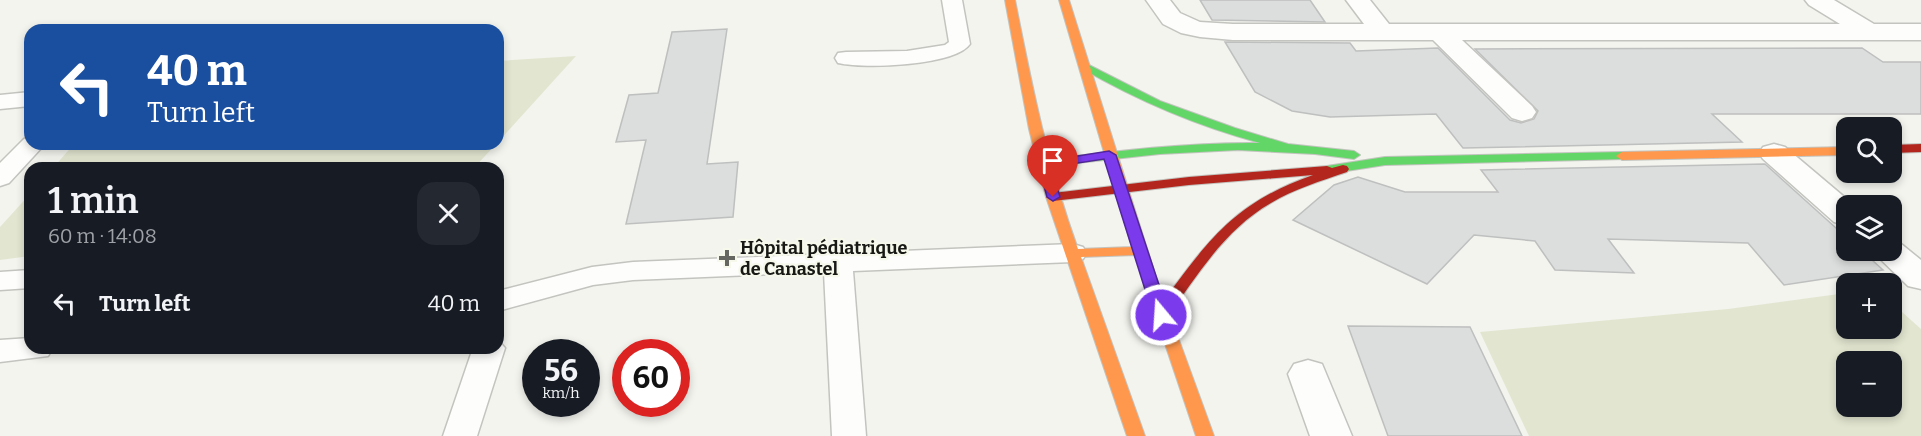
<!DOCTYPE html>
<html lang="en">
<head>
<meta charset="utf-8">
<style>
  body { margin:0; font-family:Bitter,serif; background:#242831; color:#f1f3f6; height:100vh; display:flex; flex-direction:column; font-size:22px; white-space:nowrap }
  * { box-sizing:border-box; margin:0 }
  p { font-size:20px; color:#9ea1a6 }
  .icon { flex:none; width:33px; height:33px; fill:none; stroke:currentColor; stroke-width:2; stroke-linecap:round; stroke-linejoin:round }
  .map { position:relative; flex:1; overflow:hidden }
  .side { position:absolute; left:24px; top:162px; width:480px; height:192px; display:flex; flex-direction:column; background:#171b24; border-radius:18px; box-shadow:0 3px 9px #0003 }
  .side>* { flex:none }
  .banner { position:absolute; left:24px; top:24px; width:480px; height:126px; border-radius:18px; box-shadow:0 3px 9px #0003; background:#1a4fa0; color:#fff; overflow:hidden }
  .tools { position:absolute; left:1836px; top:117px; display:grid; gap:12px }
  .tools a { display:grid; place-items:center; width:66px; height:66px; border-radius:12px; background:#171b24; box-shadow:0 3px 9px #0003; font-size:30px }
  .speed { position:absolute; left:522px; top:339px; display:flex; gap:12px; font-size:30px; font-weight:700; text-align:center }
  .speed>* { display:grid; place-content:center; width:78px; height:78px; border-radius:50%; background:#171b24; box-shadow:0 3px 9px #0003; line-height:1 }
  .speed small { font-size:15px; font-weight:400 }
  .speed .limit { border:9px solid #d22; background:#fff; color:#111 }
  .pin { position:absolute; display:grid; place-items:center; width:51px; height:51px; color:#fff; margin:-62px -26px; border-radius:50% 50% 50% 0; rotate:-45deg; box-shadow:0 0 6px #0007 }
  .pin .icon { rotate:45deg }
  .me { position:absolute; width:66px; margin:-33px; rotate:342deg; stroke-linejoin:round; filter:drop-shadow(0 0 4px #0008) }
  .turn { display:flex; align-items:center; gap:21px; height:126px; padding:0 24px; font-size:27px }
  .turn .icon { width:78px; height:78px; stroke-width:2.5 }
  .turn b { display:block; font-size:42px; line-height:51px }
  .round { display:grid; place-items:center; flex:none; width:63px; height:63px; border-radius:18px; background:#242831 }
  .overview { display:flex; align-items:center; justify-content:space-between; height:102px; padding:0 24px }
  h1 { font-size:36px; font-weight:600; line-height:45px }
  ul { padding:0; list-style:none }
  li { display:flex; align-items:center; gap:18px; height:78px; padding:0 24px }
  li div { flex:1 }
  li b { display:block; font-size:22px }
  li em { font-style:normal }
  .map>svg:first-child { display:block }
</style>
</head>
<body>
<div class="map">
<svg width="1921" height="436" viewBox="0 0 1921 436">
  <rect width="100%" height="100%" fill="#f3f4ee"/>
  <path fill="#e2e6d0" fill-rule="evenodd" d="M 576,56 L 498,142 L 498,61 Z
    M 74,144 L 496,144 L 474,168 L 53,168 Z
    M 30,194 L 30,256 L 0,260 L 0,227 Z
    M 1846,293 L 1846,328 L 1892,328 L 1892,303 L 1921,329 L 1921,436 L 1529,436 L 1480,332 L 1728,309 ZM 1846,362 L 1892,362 L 1892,406 L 1846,406 Z"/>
  <path fill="#dcdddd" stroke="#bebfbf" stroke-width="1.5" d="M 1200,0 L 1310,0 L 1325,22 L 1212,20 Z
    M 727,29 L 707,164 L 738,162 L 733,217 L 626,224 L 646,140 L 616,142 L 629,95 L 658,93 L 672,32 Z
    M 1225,42 L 1350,43 L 1356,51 L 1438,48 L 1510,120 L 1521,123 L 1534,119 L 1538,111 L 1475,49 L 1862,48 L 1883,62 L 1921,62 L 1921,114 L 1712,114 L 1742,142 L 1463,148 L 1436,114 L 1330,117 L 1292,111 L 1255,92 Z
    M 1765,164 L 1846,237 L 1846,250 L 1861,250 L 1883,270 L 1784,285 L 1748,243 L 1608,239 L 1634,273 L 1555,270 L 1535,241 L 1474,235 L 1427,284 L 1293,220 L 1334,185 L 1358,177 L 1405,192 L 1498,192 L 1481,170 Z
    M 1348,326 L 1470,327 L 1522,436 L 1388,436 Z"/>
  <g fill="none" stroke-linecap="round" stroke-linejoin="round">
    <g stroke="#c3c4bf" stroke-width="3">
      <path id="lane" d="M 942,0 L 962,0 L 970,44 C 955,66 863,69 838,63 L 835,58 L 838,53 L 846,52 L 907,51 L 945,45 L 949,42 Z
        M 30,92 L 30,106 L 0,109 L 0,95 Z
        M 30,137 L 30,144 L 45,144 L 9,183 L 0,186 L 0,163 L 24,139 Z
        M 1073,244 L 1083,247 L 1087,253 L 1083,259 L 1073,262 L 853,271 L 866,436 L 832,436 L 824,272 L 633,280 L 593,285 L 498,311 L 498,291 L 592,267 L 633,262 Z
        M 30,270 L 30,288 L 0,290 L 0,272 Z
        M 30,338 L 30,348 L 53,348 L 48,356 L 0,362 L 0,340 Z
        M 498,340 L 505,348 L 477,436 L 443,436 L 473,348 L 498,348 Z"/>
    </g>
    <g stroke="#c3c4bf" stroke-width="3">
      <path id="street" d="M 1146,0 L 1170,0 L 1180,13 L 1200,22 L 1233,24 L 1364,24 L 1346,0 L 1370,0 L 1389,24 L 1840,24 L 1809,5 L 1805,0 L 1834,0 L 1874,24 L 1921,24 L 1921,40 L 1462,40 L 1532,106 L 1536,112 L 1532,118 L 1522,121 L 1512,118 L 1433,40 L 1233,40 L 1200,37 L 1181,33 L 1163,24 Z
        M 1774,144 L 1785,147 L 1855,206 L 1846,206 L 1846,225 L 1834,222 L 1763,159 L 1759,153 L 1763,147 Z
        M 1892,240 L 1900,243 L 1921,260 L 1921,289 L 1908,286 L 1871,250 L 1892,250 Z
        M 1308,360 L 1322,364 L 1352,436 L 1310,436 L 1288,374 L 1294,364 Z"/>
    </g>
    <g stroke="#c3c4bf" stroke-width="2">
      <path id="fast" d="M 1085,63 L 1160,101 L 1235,128 L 1288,144 L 1354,151 L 1360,155 L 1354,159 L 1315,154 L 1238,150 L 1160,154 L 1040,167 L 1038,164 L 1040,161 L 1044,160 C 1116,151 1188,142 1260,143 C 1197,126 1138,101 1081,68 L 1080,66 Z
        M 1622,152 L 1626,153 L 1628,156 L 1626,159 L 1385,165 L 1327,174 L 1321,170 L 1327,166 L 1385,157 Z"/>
    </g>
    <g stroke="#c3c4bf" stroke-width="2">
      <path id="slow" d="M 1005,0 L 1015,0 C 1032,86 1048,166 1078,249 L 1132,247 L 1059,0 L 1069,0 L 1155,274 L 1214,436 L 1196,436 L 1135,255 L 1081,257 L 1145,436 L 1127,436 L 1046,197 L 1029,129 Z
        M 1846,147 L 1846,155 L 1622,160 L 1616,156 L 1622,152 Z"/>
    </g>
    <g stroke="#c3c4bf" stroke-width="2">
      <path id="jam" d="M 1921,144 L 1921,152 L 1892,153 L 1892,145 Z
        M 1343,165 L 1347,166 L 1349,169 L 1347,172 C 1321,181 1294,189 1271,203 C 1224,230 1197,276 1166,319 L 1156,319 L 1153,315 L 1156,311 C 1206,244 1230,204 1313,175 L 1189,185 L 1053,201 L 1046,197 L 1053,193 L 1189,177 L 1327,166 L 1332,168 Z"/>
    </g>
    <use href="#lane" fill="#fdfdfc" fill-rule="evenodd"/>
    <use href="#street" fill="#fdfdfc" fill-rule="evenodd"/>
    <use href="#fast" fill="#63d668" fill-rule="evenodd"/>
    <use href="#slow" fill="#ff974d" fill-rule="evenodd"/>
    <use href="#jam" fill="#b3261e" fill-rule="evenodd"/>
  </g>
  <path fill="#7c3aed" stroke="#51269a" stroke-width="1.5" d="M 1109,151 L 1116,155 L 1169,315 L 1167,319 L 1156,319 L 1153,315 L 1104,159 L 1051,167 L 1060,197 L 1053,201 L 1047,197 L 1038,164 L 1040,162 Z"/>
  <path fill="#656661" stroke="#f5f8ea" stroke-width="2" d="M724 249h6v6h6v6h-6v6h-6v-6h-6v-6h6z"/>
  <g text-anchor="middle" stroke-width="4.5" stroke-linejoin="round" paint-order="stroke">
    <g font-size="18" font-weight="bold" fill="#181915" stroke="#f5f8ea" text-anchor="start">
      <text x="740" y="254">Hôpital pédiatrique<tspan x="740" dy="21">de Canastel</tspan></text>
    </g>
  </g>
</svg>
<div class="tools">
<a><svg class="icon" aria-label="search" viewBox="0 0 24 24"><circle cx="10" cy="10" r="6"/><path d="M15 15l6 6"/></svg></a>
<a><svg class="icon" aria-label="layers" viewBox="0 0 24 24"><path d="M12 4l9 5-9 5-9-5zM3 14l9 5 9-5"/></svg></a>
<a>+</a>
<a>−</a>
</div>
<div class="speed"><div>56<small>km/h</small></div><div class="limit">60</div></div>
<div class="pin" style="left:1053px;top:197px;background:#d93025"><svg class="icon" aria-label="arrive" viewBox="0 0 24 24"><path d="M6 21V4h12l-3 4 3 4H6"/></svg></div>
<svg class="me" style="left:1161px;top:315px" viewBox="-20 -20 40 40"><circle r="17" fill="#7c3aed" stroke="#fff" stroke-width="3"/><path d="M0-11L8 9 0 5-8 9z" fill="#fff"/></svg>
<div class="banner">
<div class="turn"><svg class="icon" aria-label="left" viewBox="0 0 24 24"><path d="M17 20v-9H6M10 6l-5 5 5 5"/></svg><div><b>40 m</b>Turn left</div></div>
</div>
<section class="side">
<div class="overview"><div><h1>1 min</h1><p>60 m · 14:08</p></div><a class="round"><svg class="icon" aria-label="close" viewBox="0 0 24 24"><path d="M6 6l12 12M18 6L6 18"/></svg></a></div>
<ul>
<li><svg class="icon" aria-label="left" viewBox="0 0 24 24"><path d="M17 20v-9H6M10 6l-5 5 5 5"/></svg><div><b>Turn left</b></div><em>40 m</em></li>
</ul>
</section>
</div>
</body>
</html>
